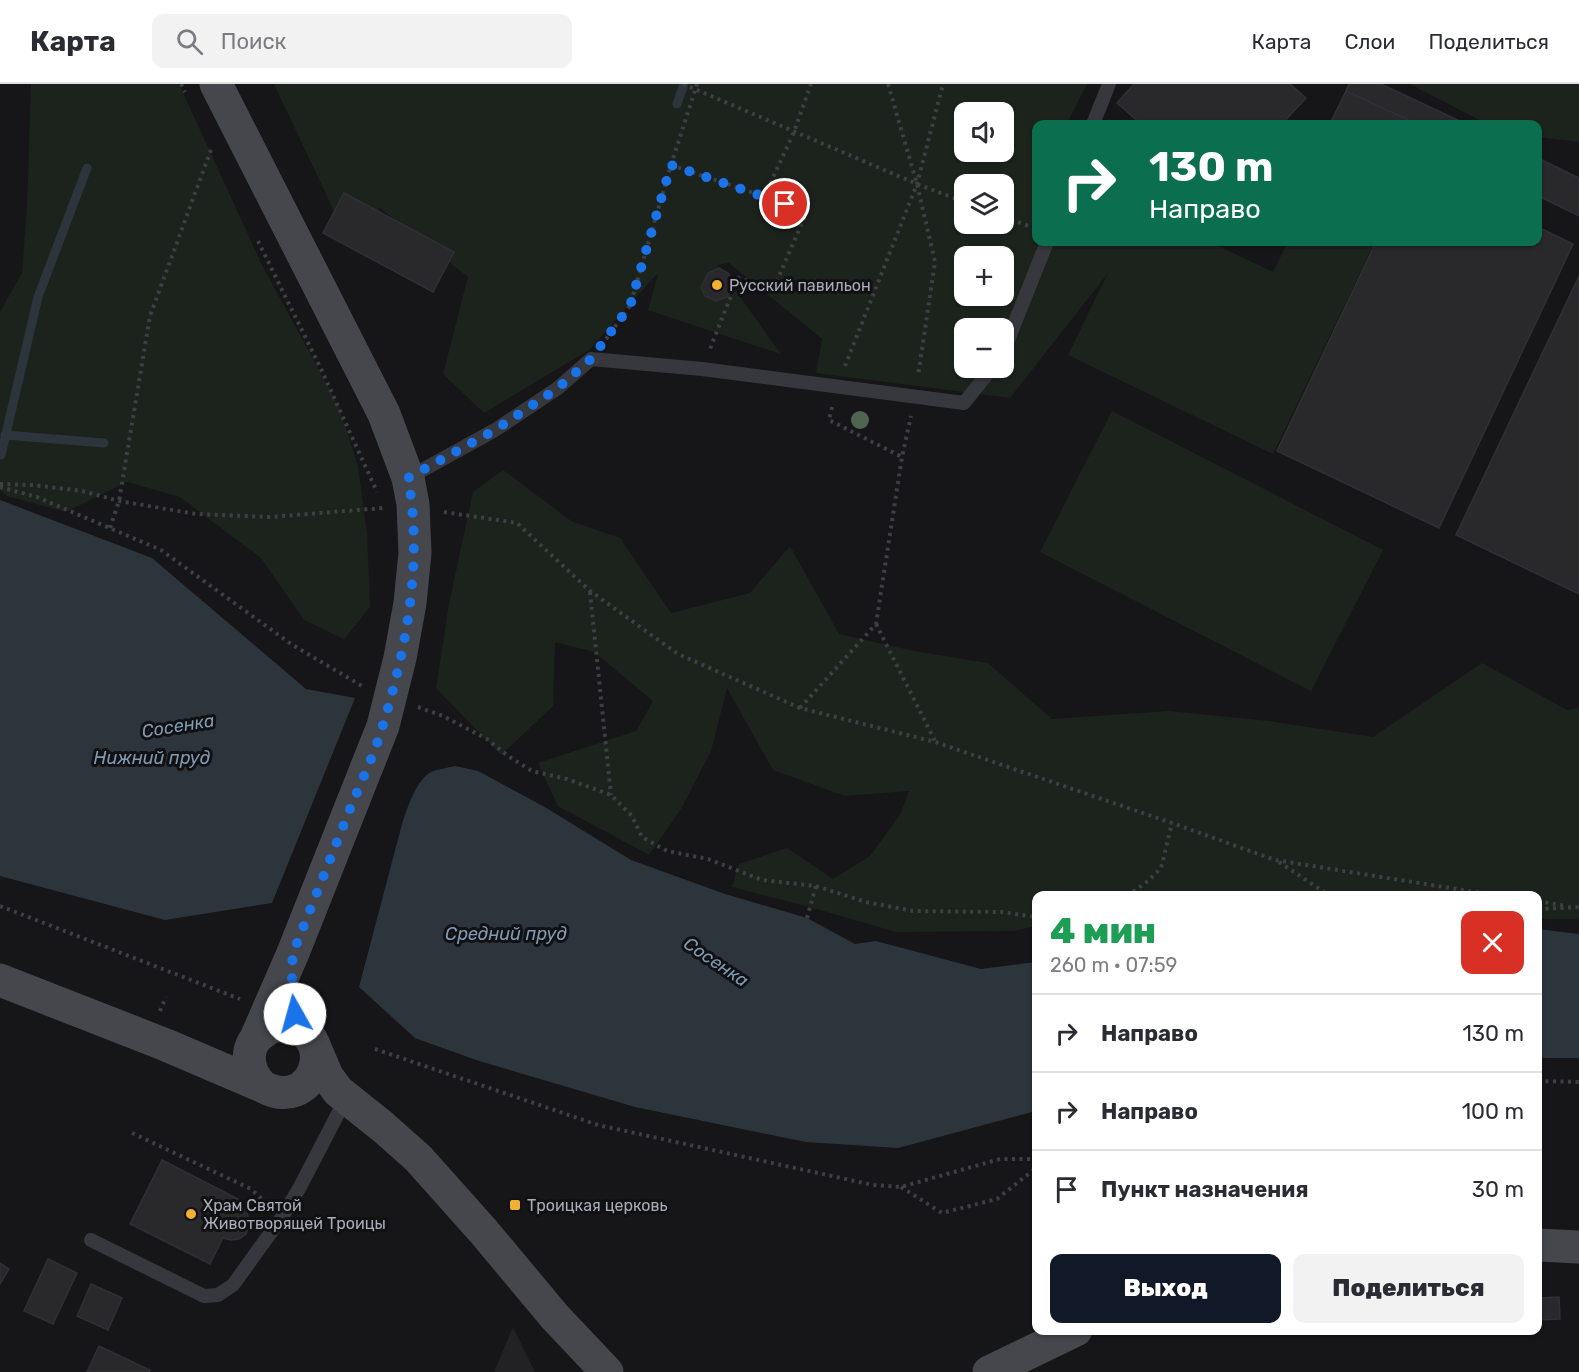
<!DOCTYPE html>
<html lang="ru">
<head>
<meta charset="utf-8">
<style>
  body { margin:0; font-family:Rubik,sans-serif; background:#f2f2f3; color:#2b2b33; height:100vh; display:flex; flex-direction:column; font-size:22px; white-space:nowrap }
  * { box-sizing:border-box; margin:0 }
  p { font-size:20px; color:#7c7c81 }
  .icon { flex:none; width:33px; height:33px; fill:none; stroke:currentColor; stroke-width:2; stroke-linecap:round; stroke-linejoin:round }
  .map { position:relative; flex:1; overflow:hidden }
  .side { position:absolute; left:1032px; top:807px; width:510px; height:444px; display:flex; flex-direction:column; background:#fff; border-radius:12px; box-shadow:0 2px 4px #0004 }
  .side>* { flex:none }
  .top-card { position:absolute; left:1032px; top:36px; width:510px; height:126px; border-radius:12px; box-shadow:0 2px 4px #0004; background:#0b6e4f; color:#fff; overflow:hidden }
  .tools { position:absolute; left:954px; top:18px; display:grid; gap:12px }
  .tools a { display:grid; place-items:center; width:60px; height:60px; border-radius:12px; background:#fff; box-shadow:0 2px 4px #0004; font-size:30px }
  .pin { position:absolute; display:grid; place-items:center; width:51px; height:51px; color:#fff; margin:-26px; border:3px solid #fff; border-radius:50%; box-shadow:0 2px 6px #0007 }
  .me { position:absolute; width:66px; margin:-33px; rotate:353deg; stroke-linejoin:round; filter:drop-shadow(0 0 4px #0008) }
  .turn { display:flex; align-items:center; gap:21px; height:126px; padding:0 18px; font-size:27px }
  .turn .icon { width:78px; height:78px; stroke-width:2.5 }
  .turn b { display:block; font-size:42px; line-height:51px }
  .round { display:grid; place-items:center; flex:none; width:63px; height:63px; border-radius:12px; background:#f2f2f3 }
  .head { display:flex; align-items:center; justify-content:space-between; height:102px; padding:0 18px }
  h1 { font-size:36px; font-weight:800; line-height:45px; color:#1e9e55 }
  .action { display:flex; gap:12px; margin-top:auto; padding:12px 18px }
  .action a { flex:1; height:69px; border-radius:12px; background:#111827; color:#fff; font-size:24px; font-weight:800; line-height:69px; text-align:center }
  .action a+a { background:#f2f2f3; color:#2b2b33 }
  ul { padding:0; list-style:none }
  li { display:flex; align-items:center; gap:18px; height:78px; padding:0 18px; border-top:2px solid #e1e1e2 }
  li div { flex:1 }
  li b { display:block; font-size:22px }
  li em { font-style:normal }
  header { display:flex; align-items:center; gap:36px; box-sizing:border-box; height:84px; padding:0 30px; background:#fff; border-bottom:2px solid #e1e1e2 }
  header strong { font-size:28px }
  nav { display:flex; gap:33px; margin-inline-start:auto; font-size:21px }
  .search { width:420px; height:54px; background:#f2f2f3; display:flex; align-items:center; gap:15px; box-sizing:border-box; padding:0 21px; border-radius:12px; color:#7c7c81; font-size:22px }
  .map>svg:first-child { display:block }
</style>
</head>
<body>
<header>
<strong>Карта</strong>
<div class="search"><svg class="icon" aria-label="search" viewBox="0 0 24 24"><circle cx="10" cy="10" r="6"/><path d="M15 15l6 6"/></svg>Поиск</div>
<nav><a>Карта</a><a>Слои</a><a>Поделиться</a></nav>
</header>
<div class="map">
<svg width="1579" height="1288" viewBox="0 0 1579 1288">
  <rect width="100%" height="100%" fill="#161618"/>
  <path fill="#222225" d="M 513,1243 L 535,1288 L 494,1288 Z"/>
  <path fill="#1c231d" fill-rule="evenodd" d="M 31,0 L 179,0 L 262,181 L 339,323 L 358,382 L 367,450 L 370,523 L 344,555 L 304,536 L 261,474 L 180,413 L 127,398 L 66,428 L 7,412 L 0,406 L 0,228 L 22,189 L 27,122 Z
    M 274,0 L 1087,0 L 1067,39 L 1068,40 L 1036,40 L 1036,158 L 1210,158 L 1273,188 L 1288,158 L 1375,158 L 1273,370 L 1068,271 L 1108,189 L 1010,314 L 816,289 L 822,255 L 729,179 L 717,181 L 781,270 L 648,226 L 658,191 L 656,191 L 589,266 L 484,329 L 443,290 L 468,193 L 380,124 L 352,165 ZM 964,28 L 1004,28 L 1004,68 L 964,68 ZM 964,100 L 1004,100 L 1004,140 L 964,140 ZM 964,172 L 1004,172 L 1004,212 L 964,212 ZM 964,244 L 1004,244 L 1004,284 L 964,284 Z
    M 1410,0 L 1579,0 L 1579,58 L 1538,53 L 1538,40 L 1487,40 Z
    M 1112,327 L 1383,466 L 1311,607 L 1040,468 Z
    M 503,386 L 571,437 L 620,454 L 671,529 L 750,509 L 790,462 L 839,550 L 914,567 L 988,579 L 1052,635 L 1169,627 L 1269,637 L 1373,653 L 1482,579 L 1567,626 L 1579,624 L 1579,835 L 1538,835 L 1538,812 L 1223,812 L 1204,809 L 1190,812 L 1036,812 L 1036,842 L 1014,847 L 896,848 L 810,823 L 732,803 L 739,780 L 787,764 L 833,795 L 870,772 L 901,729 L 909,707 L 845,712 L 773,686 L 727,604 L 711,667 L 681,725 L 649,771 L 558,722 L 538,679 L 636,647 L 653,617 L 594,568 L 555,558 L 553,622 L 501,671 L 436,604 L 449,520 L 473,408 Z"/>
  <path fill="#2c353c" d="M 0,416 L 152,474 L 306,605 L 355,614 L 272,819 L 165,836 L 0,792 Z
    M 455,682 L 478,687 L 543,722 L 631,776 L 725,810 L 807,834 L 855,860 L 876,857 L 981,885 L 1036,878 L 1036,1027 L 898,1064 L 806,1058 L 635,1023 L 476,976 L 415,954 L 359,903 L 402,740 C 407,725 416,696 431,688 C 437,685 448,684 455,682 Z
    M 1538,845 L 1579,850 L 1579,974 L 1538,974 Z"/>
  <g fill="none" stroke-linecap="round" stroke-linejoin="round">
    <path stroke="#2c353c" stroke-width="9" d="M 677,20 L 684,0
      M 5,351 L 104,359
      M 1,371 L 38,213 L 87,84"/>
  </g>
  <path fill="#29292c" stroke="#303034" stroke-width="1.5" d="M 1134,0 L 1290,0 L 1306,14 L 1282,40 L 1141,40 L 1117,19 Z
    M 1349,0 L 1381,0 L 1466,40 L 1417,40 L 1346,7 Z
    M 1346,7 L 1417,40 L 1330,40 Z
    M 1538,74 L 1579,94 L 1579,132 L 1538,112 Z
    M 344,109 L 454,168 L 433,208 L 323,149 Z
    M 1538,143 L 1573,160 L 1439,444 L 1277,367 L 1376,158 L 1538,158 Z
    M 719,184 L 729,190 L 733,200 L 727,213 L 716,217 L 705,212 L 701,203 L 708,189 Z
    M 1579,192 L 1579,510 L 1456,451 Z
    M 162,1076 L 242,1117 L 240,1121 L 246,1127 L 249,1134 L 249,1143 L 246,1150 L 239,1155 L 231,1156 L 223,1154 L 210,1180 L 130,1140 Z
    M 48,1175 L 77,1189 L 53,1240 L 24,1227 Z
    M 0,1179 L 9,1185 L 0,1200 Z
    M 91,1200 L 122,1214 L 108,1246 L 77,1232 Z
    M 1559,1213 L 1560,1235 L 1538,1236 L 1538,1214 Z
    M 99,1262 L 150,1286 L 149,1288 L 87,1288 Z"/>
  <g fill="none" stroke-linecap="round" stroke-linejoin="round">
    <path stroke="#3d3f44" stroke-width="4" stroke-dasharray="3 4.5" stroke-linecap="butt" d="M 181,0 L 185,8
      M 683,0 L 917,100 L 964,118
      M 888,0 L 917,100 L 935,178 L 918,292
      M 671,81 L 807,127 L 774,204 L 738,194 L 710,265
      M 764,113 L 794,48 L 811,0
      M 1004,133 L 1034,144
      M 258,157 L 322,287 L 377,408
      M 606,255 L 630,222 L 671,81 L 697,0
      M 845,282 L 917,100 L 943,0
      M 832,323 L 829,336 L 902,373
      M 0,400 L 33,401 L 82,407 L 119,417 L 196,430 L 270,433 L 383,424
      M 0,403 L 37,413 L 161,466 L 291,560 L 362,602
      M 444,428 L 517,439 L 590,507 L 678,570 L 800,624 L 935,658 L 1172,739 L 1275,776 L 1500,812
      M 110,444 L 119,417 L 150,232 L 212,63
      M 590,508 L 611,711
      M 876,540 L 935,657
      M 418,623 L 443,632 L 487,655 L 508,672 L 532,687 L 567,695 L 611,711 L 632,732 L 642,753 L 667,767 L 708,775 L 762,796 L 816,802 L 866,818 L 913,827 L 1001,828 L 1036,833
      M 800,624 L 876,540 L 902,373 L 911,332
      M 1279,778 L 1330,812
      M 1127,812 L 1148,797 L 1161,784 L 1172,739
      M 1538,817 L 1566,822
      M 0,822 L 240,915
      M 1538,825 L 1579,823
      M 807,834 L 816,802
      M 160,927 L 166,913
      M 375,965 L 598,1041 L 873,1101 L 901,1103 L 1000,1075 L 1036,1075
      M 1538,997 L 1579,998
      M 132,1049 L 251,1105 L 266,1119
      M 901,1103 L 942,1129 L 997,1115 L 1036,1084"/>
    <path stroke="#37383d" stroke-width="14" d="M 1093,40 L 1109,0
      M 1004,266 L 1047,158
      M 408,394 L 495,346 L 558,304 L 591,275 L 702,285 L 964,319 L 992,284
      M 91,1156 L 204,1212 L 218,1211 L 233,1201 L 282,1133 L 300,1103 L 344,1018"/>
    <path stroke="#45474d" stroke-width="33" d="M 216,0 L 384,330 L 408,394 L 413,420 L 415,469 L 410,519 L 400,574 L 383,642 L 293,869 L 256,954
      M 0,896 L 166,961 L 262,1002 C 313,1031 339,954 291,942 C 282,940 273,941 265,947 C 243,960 246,986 262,1002
      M 316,966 L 327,992 L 338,1007 L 383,1043 L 418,1074 L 484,1148 L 555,1233 L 607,1288
      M 1538,1161 L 1579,1163
      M 989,1288 L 1076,1246"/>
  </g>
  <circle fill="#506452" cx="860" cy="336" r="9"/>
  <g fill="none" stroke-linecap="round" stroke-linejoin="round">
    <path stroke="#1a73e8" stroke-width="10" stroke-dasharray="0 18" d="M 295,930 C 292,909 291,890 293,869 C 312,821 331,773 350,725 C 361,698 375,669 383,641 C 407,562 423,476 408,394 L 495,346 L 558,304 L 591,275 L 630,222 L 671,81 L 785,120"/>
  </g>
  <g fill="#f2b134" stroke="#111113" stroke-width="2">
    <circle cx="717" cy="201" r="6"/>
    <rect x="509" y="1115" width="12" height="12" rx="3"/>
    <circle cx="191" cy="1130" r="6"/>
  </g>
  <g text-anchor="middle" stroke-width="6" stroke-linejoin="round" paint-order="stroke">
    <g font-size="16" fill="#a8adb8" stroke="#111113" text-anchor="start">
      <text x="729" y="207">Русский павильон</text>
      <text x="203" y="1127">Храм Святой<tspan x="203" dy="18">Животворящей Троицы</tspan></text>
      <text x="527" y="1127">Троицкая церковь</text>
    </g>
    <g font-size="18" font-style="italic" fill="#7f9bb3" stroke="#111113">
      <text transform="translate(178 642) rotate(-9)" y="6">Сосенка</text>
      <text x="152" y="680">Нижний пруд</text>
      <text x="506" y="856">Средний пруд</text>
      <text transform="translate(716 878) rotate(34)" y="6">Сосенка</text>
    </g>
  </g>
</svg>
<div class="tools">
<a><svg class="icon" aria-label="sound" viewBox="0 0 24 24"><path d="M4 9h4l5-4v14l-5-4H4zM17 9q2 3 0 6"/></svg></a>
<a><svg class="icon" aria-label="layers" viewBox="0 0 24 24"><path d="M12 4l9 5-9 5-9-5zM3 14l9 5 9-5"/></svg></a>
<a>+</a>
<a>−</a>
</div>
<div class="pin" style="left:785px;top:120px;background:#d93025"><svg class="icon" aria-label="arrive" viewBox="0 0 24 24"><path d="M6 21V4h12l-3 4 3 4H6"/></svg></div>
<svg class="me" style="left:295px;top:930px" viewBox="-20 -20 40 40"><circle r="19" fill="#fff"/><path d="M0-13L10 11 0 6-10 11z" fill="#1a73e8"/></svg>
<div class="top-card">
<div class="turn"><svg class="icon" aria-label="right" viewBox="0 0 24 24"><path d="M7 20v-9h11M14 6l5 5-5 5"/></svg><div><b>130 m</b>Направо</div></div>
</div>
<section class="side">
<div class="head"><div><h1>4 мин</h1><p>260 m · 07:59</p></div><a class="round" style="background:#d93025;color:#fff"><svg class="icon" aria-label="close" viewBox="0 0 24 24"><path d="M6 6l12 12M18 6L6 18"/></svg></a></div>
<ul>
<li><svg class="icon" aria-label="right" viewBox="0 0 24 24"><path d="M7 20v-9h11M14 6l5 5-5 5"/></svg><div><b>Направо</b></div><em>130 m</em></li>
<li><svg class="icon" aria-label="right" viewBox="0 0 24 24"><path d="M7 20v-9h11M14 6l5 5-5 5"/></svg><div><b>Направо</b></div><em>100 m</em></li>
<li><svg class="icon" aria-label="arrive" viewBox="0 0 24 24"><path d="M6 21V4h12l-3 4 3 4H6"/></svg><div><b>Пункт назначения</b></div><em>30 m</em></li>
</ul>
<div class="action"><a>Выход</a><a>Поделиться</a></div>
</section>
</div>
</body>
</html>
